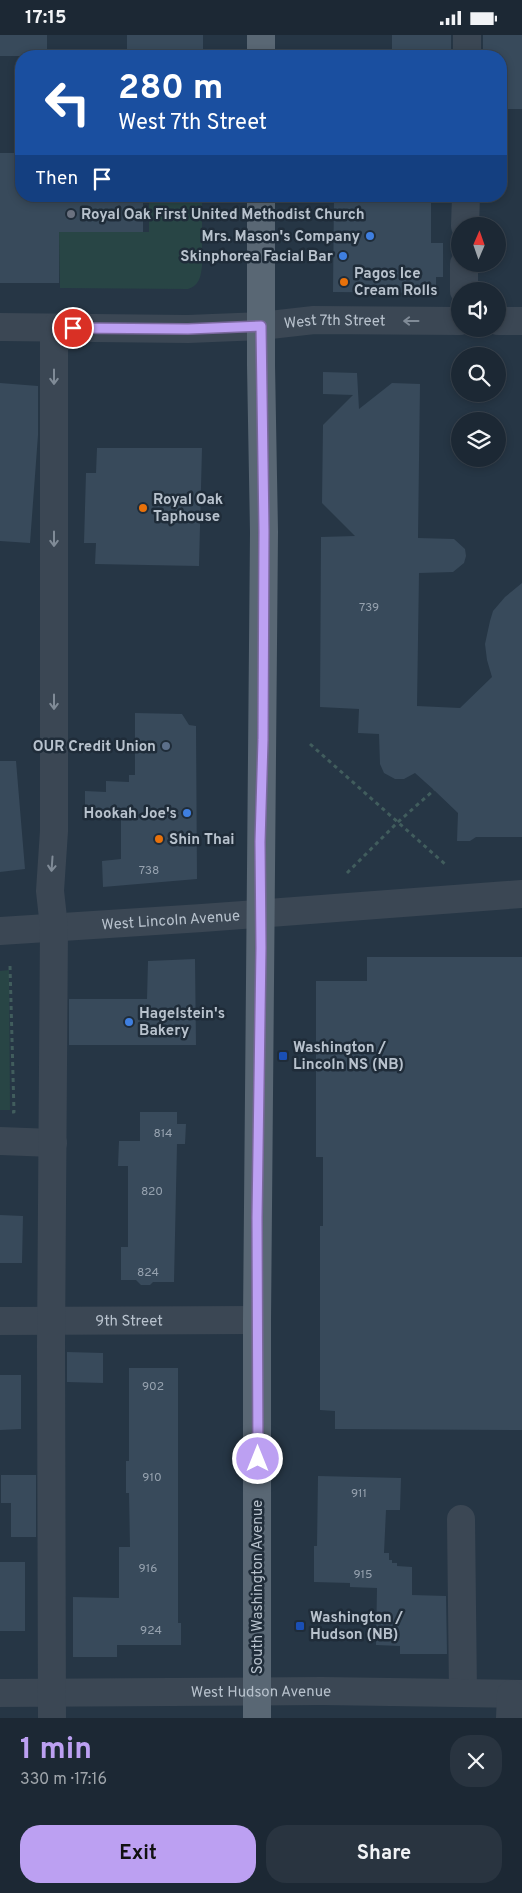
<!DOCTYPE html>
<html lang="en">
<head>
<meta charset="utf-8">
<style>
  body { margin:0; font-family:Overpass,sans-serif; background:#293440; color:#f1f3f6; height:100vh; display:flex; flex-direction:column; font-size:19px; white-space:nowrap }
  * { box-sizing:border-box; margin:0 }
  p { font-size:16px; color:#a0a6ac }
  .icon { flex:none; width:28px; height:28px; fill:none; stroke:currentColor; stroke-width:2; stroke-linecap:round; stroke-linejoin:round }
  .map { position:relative; height:1683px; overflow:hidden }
  .details { display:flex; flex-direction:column; background:#1c2834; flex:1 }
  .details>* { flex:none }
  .guide { position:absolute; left:15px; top:15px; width:492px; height:152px; border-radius:20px; box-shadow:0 2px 8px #0003,0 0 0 1px #3a444f; background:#1a4fa0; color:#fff; overflow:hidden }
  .needle { width:32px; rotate:2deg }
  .controls { position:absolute; left:451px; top:182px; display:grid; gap:10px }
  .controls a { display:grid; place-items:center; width:55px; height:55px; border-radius:50%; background:#1c2834; box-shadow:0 2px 8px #0003,0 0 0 1px #3a444f; font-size:25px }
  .pin { position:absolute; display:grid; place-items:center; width:42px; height:42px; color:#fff; margin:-21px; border:2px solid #fff; border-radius:50%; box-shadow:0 1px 5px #0007 }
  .me { position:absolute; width:55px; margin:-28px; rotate:0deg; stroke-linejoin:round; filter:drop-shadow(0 0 4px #0008) }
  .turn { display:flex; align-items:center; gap:18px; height:105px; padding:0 20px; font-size:22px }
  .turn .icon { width:65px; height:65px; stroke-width:2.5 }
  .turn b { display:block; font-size:35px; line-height:42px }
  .then { display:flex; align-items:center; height:48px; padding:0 20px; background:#0003; gap:10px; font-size:19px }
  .round { display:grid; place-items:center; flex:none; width:52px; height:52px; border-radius:20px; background:#293440 }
  .summary { display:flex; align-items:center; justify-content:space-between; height:85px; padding:0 20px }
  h1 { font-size:30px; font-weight:700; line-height:38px; color:#bca0f2 }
  .button { display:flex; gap:10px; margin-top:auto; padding:10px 20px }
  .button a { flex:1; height:58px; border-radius:20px; background:#bca0f2; color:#111; font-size:20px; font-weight:700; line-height:58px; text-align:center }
  .button a+a { background:#293440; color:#f1f3f6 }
  .status { display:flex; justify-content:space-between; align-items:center; height:35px; padding:0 25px; background:#1c2834; direction:ltr }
  .status svg { height:14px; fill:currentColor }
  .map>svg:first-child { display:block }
</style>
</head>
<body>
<div class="status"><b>17:15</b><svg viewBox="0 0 49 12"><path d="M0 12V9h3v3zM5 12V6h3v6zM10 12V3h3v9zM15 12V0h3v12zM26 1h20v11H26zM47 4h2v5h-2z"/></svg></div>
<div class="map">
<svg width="522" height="1683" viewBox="0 0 522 1683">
  <rect width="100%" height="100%" fill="#263645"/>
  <path fill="#284545" d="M 149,161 L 202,161 L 202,231 C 201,241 199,251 188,254 L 60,253 L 59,197 L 149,197 Z
    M 9,935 L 10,1075 L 0,1075 L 0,936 Z"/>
  <path fill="#384a5b" d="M 0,0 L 47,0 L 47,21 L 0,21 Z
    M 127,0 L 203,0 L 203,21 L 127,21 Z
    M 392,0 L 451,0 L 451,21 L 392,21 Z
    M 483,0 L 522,0 L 522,74 L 501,74 L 501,21 L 483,21 Z
    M 0,118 L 21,118 L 21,161 L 143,161 L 143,197 L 59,197 L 59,248 L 0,248 Z
    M 334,161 L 431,161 L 431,208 L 443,208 L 443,242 L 436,242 L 436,258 L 333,257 Z
    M 323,337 L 357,338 L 359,374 L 392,348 L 420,349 L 418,503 L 454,504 L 465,514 L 466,521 L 464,528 L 453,537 L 419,538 L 417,671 L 460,673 L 492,642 L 487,625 L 485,609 L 490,586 L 493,576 L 505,562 L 522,548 L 522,802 L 476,802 L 470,806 L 457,806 L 458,778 L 434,755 L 415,738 L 404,744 L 395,744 L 384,738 L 380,729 L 379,699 L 358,698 L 359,674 L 320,672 L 321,502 L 355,501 L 322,468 L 323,390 L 353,360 L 323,359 Z
    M 0,348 L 38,351 L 38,400 L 30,508 L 0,506 Z
    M 97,413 L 202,413 L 199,531 L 95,529 L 96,508 L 84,508 L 86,438 L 96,438 Z
    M 135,678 L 182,679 L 189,690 L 196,691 L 197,844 L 103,852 L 102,826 L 121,824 L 121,781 L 85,780 L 85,756 L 106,757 L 106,746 L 129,747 L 129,740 L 135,740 Z
    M 0,726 L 16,726 L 25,834 L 0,837 Z
    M 367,922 L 522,922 L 522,1395 L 335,1394 L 335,1376 L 320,1375 L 320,1191 L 323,1191 L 323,1122 L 316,1122 L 316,946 L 367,946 Z
    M 195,924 L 196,1010 L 69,1010 L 69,964 L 147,964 L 148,926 Z
    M 140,1077 L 177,1077 L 177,1089 L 186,1089 L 185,1109 L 177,1109 L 174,1247 L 153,1247 L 150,1250 L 141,1250 L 136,1245 L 121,1245 L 121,1212 L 128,1212 L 128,1131 L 118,1131 L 119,1106 L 140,1106 Z
    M 0,1180 L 23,1181 L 22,1228 L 0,1228 Z
    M 67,1317 L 103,1318 L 103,1348 L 67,1347 Z
    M 129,1333 L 178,1333 L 178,1588 L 181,1588 L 181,1610 L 117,1610 L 117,1622 L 73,1622 L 73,1562 L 119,1563 L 119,1512 L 130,1512 L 129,1458 L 126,1458 L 126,1426 L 129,1426 Z
    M 0,1340 L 21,1340 L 21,1394 L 0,1395 Z
    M 1,1440 L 36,1440 L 36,1502 L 11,1502 L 11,1468 L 1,1468 Z
    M 318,1441 L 401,1443 L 400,1475 L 386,1475 L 384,1518 L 389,1518 L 389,1525 L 392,1525 L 392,1528 L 397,1528 L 397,1531 L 412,1532 L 412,1560 L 446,1561 L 447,1619 L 400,1619 L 400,1611 L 376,1610 L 377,1553 L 350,1552 L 350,1548 L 314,1547 L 314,1511 L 317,1511 Z
    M 0,1527 L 25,1527 L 25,1596 L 0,1596 Z"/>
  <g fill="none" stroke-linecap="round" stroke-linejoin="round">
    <path stroke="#415d5d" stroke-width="3" stroke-dasharray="4 4" stroke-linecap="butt" d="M 310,709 L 446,830
      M 347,838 L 398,787 L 434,755
      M 10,931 L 14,1077 L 11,1077"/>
    <g stroke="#3b4754" stroke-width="28">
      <path d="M 467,0 L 467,21"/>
      <path d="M 465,191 L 466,161"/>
      <path d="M 464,256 L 464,229"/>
      <path d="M 498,286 L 522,286"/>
      <path id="s1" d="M 0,292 L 188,294 L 261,291 L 314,285 L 460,286"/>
      <path id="s2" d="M 0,896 L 202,883 L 522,859"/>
      <path d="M 0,1106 L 53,1108"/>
      <path id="s3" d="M 0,1286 L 257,1285"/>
      <path d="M 461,1484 L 463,1658"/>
      <path id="s4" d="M 0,1658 L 322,1656 L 522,1659"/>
      <path d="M 52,1683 L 51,1311 L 54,892 L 50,856 L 54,796 L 54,293"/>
      <path d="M 510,1683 L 511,1659"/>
    </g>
    <path stroke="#596774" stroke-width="28" d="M 261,21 L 261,0
      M 257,1683 L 257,1285 L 264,497 L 261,330 L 261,161"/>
  </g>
  <defs><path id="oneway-shaft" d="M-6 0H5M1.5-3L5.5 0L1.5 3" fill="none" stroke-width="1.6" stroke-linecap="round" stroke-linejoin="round" transform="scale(1.25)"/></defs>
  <g stroke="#808b97">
    <use href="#oneway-shaft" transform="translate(411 286) rotate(-180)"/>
    <use href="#oneway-shaft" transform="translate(54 342) rotate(90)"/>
    <use href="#oneway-shaft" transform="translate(54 504) rotate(90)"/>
    <use href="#oneway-shaft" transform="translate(54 667) rotate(90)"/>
    <use href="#oneway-shaft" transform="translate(52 829) rotate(94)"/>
  </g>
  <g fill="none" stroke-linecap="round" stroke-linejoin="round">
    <g stroke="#7a689d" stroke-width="12">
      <path id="route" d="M 73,293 L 188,294 L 261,291 L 264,496 L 263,705 L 260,807 L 261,913 L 257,1183 L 258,1424"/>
    </g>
    <use href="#route" stroke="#bca0f2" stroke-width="9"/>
  </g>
  <circle fill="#6b7280" stroke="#1f2c39" stroke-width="2" cx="71" cy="179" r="5"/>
  <g fill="#3f7fe0" stroke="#1f2c39" stroke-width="2">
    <circle cx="370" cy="201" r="5"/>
    <circle cx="343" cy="221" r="5"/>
    <circle cx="187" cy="778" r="5"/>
    <circle cx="129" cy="987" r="5"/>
  </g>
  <g fill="#e8710a" stroke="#1f2c39" stroke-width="2">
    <circle cx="344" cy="247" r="5"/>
    <circle cx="143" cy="473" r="5"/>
    <circle cx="159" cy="804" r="5"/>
  </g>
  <circle fill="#5c6f8a" stroke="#1f2c39" stroke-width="2" cx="166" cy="711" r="5"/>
  <g fill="#1a4fb4" stroke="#1f2c39" stroke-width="2">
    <rect x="278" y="1016" width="10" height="10" rx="2.5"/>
    <rect x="295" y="1586" width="10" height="10" rx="2.5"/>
  </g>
  <g text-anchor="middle" stroke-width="5" stroke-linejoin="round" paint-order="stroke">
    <g font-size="12" fill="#96a2af">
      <text x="369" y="576">739</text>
      <text x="149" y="839">738</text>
      <text x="163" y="1102">814</text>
      <text x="152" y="1160">820</text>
      <text x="148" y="1241">824</text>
      <text x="153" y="1355">902</text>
      <text x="152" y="1446">910</text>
      <text x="359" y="1462">911</text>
      <text x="148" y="1537">916</text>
      <text x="363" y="1543">915</text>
      <text x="151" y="1599">924</text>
    </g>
    <g font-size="15" font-weight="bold" fill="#b8c2cd" stroke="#1f2c39" text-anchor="start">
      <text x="81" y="184">Royal Oak First United Methodist Church</text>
      <text x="360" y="206" text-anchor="end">Mrs. Mason's Company</text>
      <text x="333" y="226" text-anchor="end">Skinphorea Facial Bar</text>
      <text x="354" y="243">Pagos Ice<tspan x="354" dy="17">Cream Rolls</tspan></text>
      <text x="153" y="469">Royal Oak<tspan x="153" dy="17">Taphouse</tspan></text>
      <text x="156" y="716" text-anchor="end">OUR Credit Union</text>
      <text x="177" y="783" text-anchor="end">Hookah Joe's</text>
      <text x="169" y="809">Shin Thai</text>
      <text x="139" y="983">Hagelstein's<tspan x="139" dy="17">Bakery</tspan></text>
      <text x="293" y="1017">Washington /<tspan x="293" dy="17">Lincoln NS (NB)</tspan></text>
      <text x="310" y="1587">Washington /<tspan x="310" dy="17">Hudson (NB)</tspan></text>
    </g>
    <g font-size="15" fill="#b8c2cd" stroke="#1f2c39">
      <text dy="5" stroke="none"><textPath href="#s1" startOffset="335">West 7th Street</textPath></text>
      <text dy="5" stroke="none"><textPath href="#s2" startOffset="171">West Lincoln Avenue</textPath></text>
      <text dy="5" stroke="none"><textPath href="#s3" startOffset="129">9th Street</textPath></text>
      <text transform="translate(257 1552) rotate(-90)" y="5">South Washington Avenue</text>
      <text dy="5" stroke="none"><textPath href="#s4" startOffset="261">West Hudson Avenue</textPath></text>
    </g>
  </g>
</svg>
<div class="controls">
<a><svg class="needle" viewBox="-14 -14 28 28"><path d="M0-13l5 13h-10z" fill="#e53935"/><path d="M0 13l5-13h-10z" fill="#a0a6ac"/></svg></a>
<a><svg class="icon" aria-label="sound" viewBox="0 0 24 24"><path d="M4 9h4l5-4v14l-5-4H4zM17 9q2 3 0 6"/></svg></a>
<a><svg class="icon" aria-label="search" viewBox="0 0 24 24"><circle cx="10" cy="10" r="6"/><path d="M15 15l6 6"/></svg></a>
<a><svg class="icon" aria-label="layers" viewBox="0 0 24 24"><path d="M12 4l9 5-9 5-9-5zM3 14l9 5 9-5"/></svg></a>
</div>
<div class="pin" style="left:73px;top:293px;background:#d93025"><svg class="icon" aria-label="arrive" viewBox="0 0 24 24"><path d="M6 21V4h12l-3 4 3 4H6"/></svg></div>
<svg class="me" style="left:258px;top:1424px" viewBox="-20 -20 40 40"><circle r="17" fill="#bca0f2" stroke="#fff" stroke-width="3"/><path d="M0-11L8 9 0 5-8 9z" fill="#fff"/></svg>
<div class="guide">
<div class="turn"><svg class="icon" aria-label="left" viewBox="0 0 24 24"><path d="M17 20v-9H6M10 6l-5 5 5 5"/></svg><div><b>280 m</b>West 7th Street</div></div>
<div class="then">Then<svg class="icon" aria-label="arrive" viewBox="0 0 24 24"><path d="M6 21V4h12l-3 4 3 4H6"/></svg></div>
</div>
</div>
<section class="details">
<div class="summary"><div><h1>1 min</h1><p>330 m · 17:16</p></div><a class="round"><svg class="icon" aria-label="close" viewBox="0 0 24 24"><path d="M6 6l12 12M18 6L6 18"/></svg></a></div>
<div class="button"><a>Exit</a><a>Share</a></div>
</section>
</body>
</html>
